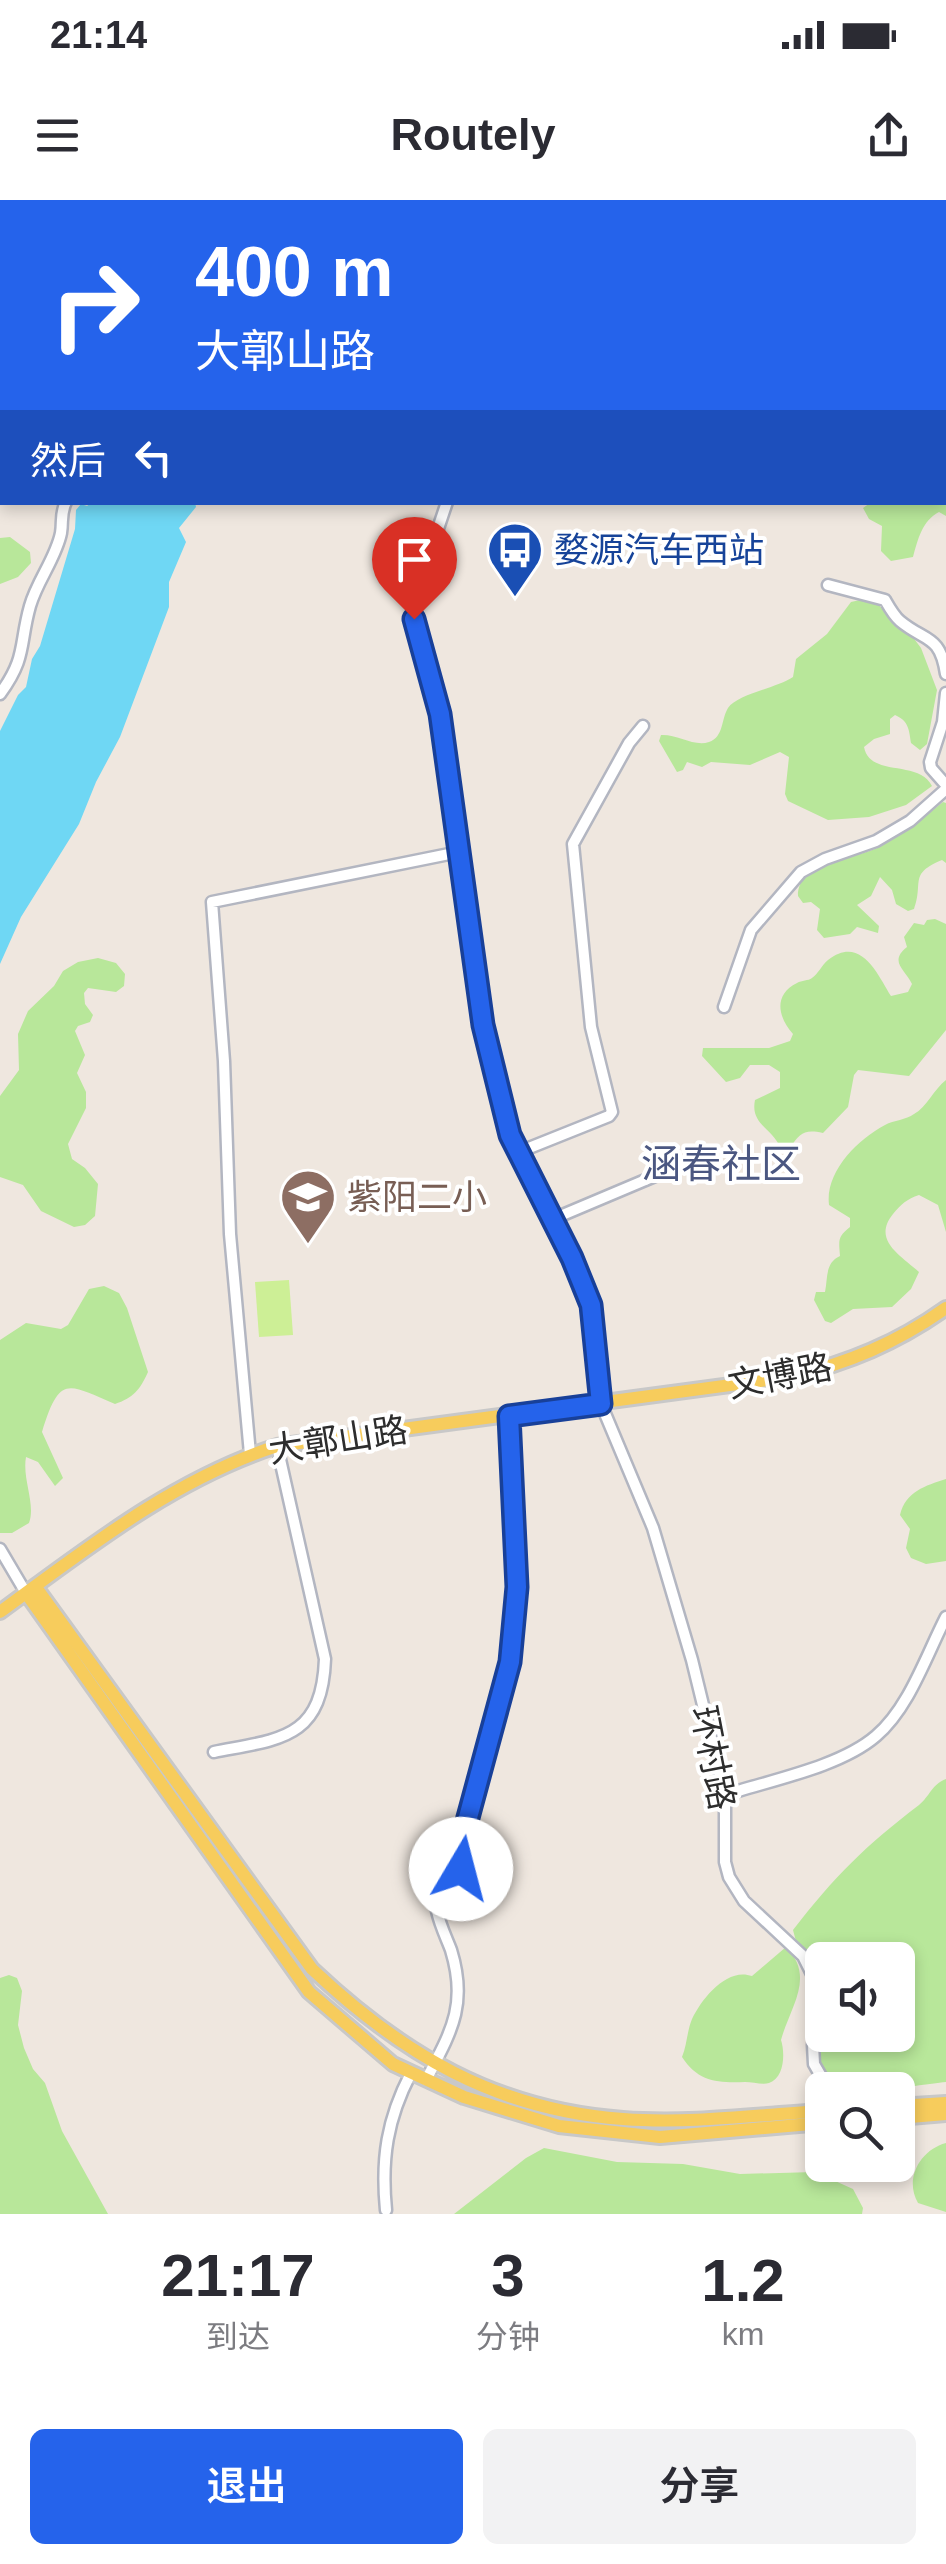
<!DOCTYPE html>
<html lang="zh">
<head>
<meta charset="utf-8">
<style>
  body { margin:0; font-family:Arial,"Noto Sans SC",sans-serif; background:#f2f2f3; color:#2b2b33; height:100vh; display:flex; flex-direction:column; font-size:38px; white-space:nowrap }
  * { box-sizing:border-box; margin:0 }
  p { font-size:32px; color:#7c7c81 }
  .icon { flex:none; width:55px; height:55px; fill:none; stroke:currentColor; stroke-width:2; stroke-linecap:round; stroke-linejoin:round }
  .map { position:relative; height:2014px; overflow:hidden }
  .side { display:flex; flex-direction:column; background:#fff; flex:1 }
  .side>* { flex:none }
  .top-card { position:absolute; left:0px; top:0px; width:948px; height:305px; box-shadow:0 5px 15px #0003; background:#2563eb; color:#fff; overflow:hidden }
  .buttons { position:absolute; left:805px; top:1742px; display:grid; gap:20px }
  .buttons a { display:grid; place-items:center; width:110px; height:110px; border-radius:15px; background:#fff; box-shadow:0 5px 15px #0003; font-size:50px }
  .pin { position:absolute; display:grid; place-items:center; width:85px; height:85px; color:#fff; margin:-102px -42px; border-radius:50% 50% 50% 0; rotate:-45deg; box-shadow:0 0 10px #0007 }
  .pin .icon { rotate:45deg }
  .me { position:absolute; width:110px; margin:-55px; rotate:8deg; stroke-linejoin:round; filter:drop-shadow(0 0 8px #0008) }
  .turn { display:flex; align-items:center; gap:35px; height:210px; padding:0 30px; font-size:45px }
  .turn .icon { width:130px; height:130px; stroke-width:2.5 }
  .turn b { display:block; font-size:70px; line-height:85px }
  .then { display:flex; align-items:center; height:95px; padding:0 30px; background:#0003; gap:20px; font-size:38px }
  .eta { display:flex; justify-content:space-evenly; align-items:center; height:170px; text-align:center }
  .eta b { font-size:60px; font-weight:600; line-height:70px }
  .button { display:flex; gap:20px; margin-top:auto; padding:20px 30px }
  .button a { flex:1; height:115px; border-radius:15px; background:#2563eb; color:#fff; font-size:40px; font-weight:600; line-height:115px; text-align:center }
  .button a+a { background:#f2f2f3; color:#2b2b33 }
  .status { display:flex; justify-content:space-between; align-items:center; height:70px; padding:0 50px; background:#fff; direction:ltr }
  .status svg { height:28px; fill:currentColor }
  header { display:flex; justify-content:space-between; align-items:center; height:130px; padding:0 30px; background:#fff; font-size:45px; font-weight:600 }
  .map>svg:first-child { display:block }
</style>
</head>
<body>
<div class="status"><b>21:14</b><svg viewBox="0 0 49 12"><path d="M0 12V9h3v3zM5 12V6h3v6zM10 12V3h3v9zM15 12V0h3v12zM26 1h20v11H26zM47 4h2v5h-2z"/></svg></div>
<header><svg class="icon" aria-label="menu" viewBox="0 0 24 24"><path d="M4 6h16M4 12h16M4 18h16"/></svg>Routely<svg class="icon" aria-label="share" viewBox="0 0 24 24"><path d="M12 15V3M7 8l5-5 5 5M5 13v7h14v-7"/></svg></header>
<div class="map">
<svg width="946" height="2014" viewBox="0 0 946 2014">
  <rect width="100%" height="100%" fill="#efe7df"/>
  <path fill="#b8e79a" d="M 946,251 L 946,316 L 939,312 C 922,321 918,339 913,357 L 891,361 L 881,351 L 882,326 L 869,319 L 863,308 L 870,303 L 945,302 Z
    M 10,337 L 30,352 L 31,363 L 18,377 L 0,384 L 0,338 Z
    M 860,400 L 879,405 L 896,427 L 912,436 L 921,448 L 937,490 L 927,544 L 920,550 L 911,543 C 909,530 909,521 895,515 L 890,519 L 890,534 L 874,539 L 864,547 C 870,578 919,559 932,586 L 906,605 L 869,617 L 828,620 L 788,601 L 785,594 L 789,557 L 780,552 L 750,565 L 711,562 L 702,567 L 687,562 L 683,570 L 677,572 L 659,541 L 661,535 C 677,534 694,547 709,542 C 724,537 721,519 728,508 C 737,494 777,488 793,477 L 796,459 L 827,434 L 851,402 Z
    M 943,602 L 946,603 L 946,663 L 942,660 C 908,674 924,682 914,709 L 908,711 L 896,704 L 892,690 L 880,677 L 871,696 L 857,705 L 879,726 L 878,733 L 857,727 L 850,734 L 824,738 L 817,730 L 820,709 L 811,702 L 803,703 L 798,696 C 798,660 855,660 879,647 C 902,635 923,618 943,602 Z
    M 935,719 L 946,724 L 946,830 L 909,876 L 858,870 L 854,875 L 848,907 L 823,933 C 804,929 800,933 790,948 L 781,949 C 772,927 750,925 755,900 L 780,888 L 780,872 L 769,865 L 750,865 L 740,878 L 726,882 L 702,856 L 703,848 L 769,848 L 790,841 L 793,834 C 778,817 773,795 797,783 C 802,780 808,781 812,778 C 818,774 822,765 828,760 C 861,734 878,775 891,796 L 908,792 L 912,784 C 906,770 888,762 907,747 L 904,737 L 914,723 L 924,725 L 927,720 Z
    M 98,758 L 116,763 L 125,774 L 124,786 L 116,792 L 88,788 L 84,793 L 85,804 L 93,815 L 90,822 L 78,826 L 75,831 L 85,855 L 77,873 L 86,892 L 86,908 L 68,944 L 72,959 L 85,968 L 98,984 L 95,1016 L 85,1025 L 74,1027 L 41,1011 L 23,985 L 0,977 L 0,896 L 19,870 L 18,834 L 28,811 L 54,786 L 63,771 L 78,762 Z
    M 946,880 L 946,1032 L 938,1005 L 919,995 C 907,999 901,1004 893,1014 C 872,1040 900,1055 919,1072 L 911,1089 L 892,1107 L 853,1109 L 831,1123 L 825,1121 L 814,1100 L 816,1092 L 825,1092 C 828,1077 825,1063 840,1056 C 839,1041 837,1037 850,1027 L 850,1018 L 829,1005 C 825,972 857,940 885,925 C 894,920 906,920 914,914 C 927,907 934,889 946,880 Z
    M 104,1086 L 119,1093 L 127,1108 L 148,1172 C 140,1190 133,1198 115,1204 C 67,1184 60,1174 42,1232 L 63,1278 L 55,1286 L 38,1262 L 26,1257 C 22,1279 36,1304 29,1323 L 12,1333 L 0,1333 L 0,1140 L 26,1123 L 61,1129 L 68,1125 L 89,1089 Z
    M 946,1279 L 946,1361 L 926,1364 L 911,1358 L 906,1348 L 910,1329 L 900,1315 C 906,1291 925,1286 946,1279 Z
    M 946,1579 L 946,1882 C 915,1885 842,1901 824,1869 C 817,1857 820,1843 821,1830 L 822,1835 L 898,1835 L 898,1760 L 822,1760 L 822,1764 L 797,1745 L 793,1730 C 835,1676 865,1646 919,1605 C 930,1596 932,1584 946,1579 Z
    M 786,1747 C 816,1777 790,1807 781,1840 C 785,1852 785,1878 769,1883 C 763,1885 752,1882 745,1882 C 718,1883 698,1882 682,1857 C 687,1845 687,1831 692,1819 C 702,1798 727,1767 752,1776 Z
    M 9,1775 L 17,1778 L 22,1791 L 18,1825 L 24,1848 L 33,1869 L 45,1883 L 62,1931 L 108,2014 L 0,2014 L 0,1778 Z
    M 946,1943 L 946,2012 L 918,2003 C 904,1979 920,1950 946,1943 Z
    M 544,1948 L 617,1962 L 683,1964 L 740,1974 L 815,1972 L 853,1989 L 863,2008 L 862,2014 L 454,2014 L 526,1958 Z"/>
  <path fill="#cdef96" d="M 289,1080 L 293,1135 L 259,1137 L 255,1082 Z"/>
  <path fill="#6fd7f4" d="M 91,303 L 195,302 L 196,307 L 179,328 L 186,342 L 169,382 L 169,407 L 120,537 L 96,582 L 79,624 L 21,717 L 0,764 L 0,531 L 18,495 L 26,487 L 32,459 L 40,446 L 75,329 L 76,310 L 81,304 L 87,306 Z"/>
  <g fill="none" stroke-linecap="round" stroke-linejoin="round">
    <g stroke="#b3b6c1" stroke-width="15">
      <path id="minor" d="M 595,0 L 622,2
        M 432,2 L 463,0
        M 945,49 L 946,49
        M 447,302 L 419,385 L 414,419 L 439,514 L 483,825 L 510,935 L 583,1083 L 591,1105 L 601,1204 L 653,1328 L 692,1460 L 725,1595 L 725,1662 L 729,1677 L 744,1701 L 803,1756 L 817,1784 L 819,1807 L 813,1845 L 814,1864 L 829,1890
        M 828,385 L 885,400 C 889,407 894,416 900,421 C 925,442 940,434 946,474
        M 946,493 L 943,522 L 930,562 L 931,568 L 946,585
        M 0,494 C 27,457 19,445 30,406 C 37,381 56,358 61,333 C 63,321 60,314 66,302
        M 724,807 L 751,730 L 801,672 L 825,659 L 876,641 L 910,621 L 946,589
        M 519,952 L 609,916 L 612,912 L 591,827 L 573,644 L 629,543 L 643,526
        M 553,1019 L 681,965
        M 250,1254 L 230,1034 L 224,861 L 212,702 L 459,652
        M 0,1349 L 26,1393
        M 214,1552 C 279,1539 322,1540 325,1459 L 277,1246
        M 725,1595 C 771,1580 840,1567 876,1536 C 909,1508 926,1456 946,1417
        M 426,1880 C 451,1832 468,1805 451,1750 C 446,1737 440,1725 437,1711 L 461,1669 L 463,1636 L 510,1462 L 517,1387 L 509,1216
        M 386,2010 C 381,1959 387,1919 411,1873"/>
    </g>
    <g stroke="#c8c8c8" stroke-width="18">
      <path id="major" d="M 35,1386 L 312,1769 C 402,1854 496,1910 623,1919 C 689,1924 757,1915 822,1911
        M 26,1393 L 309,1792 L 393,1864 L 464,1897 L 559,1926 L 660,1937 L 822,1923
        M 0,1412 C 86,1349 174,1279 277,1246 L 790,1177 C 848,1163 897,1143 946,1108
        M 898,1906 L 946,1903
        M 898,1918 L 946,1914"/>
    </g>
    <use href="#minor" stroke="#fff" stroke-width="10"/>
    <use href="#major" stroke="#f7cc5c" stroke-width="12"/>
    <g stroke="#b3b6c1" stroke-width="15" stroke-linecap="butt">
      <path id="minor-bridge" d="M 452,0 L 453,2"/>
    </g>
    <use href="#minor-bridge" stroke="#fff" stroke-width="10"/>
  </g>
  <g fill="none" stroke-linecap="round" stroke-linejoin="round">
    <g stroke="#184099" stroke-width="25">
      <path id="route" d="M 414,419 L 440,514 L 483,825 L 510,935 L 572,1058 L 591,1105 L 601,1204 L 509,1216 L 517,1387 L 510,1462 L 463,1636 L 461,1669"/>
    </g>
    <use href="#route" stroke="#2563eb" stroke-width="18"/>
  </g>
  <defs>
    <g id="bus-pin" transform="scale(2.875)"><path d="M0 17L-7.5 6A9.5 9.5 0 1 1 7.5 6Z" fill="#1a4fb4" stroke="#fff"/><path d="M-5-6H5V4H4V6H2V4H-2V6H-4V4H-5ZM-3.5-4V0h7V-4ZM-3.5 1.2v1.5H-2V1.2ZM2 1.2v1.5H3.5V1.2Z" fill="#fff"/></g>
    <g id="school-pin" transform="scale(2.875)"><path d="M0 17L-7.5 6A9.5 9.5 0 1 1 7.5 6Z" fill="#8d6e63" stroke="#fff"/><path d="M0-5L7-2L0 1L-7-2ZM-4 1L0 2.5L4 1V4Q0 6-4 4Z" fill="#fff"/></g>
  </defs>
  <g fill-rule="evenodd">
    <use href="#bus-pin" x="515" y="350"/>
    <use href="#school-pin" x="308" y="997"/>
  </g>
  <g text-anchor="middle" stroke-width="8" stroke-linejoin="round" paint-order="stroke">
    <g font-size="35" fill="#164399" stroke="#fff" text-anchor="start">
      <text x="554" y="362">婺源汽车西站</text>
    </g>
    <g font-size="35" fill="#785e54" stroke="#fff" text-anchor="start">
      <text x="347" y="1009">紫阳二小</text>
    </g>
    <g font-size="35" fill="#2d2d2d" stroke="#fff">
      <text transform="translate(780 1176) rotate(-11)" y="12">文博路</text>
      <text transform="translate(338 1240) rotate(-9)" y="12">大鄣山路</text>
      <text transform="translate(713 1558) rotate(79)" y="12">环村路</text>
    </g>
    <g font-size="40" fill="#4b5781" stroke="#fff">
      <text x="721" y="978">涵春社区</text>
    </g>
  </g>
</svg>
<div class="buttons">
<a><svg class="icon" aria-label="sound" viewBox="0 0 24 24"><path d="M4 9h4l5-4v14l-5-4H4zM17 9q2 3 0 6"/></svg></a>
<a><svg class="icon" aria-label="search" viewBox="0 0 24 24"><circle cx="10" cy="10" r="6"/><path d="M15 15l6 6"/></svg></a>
</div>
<div class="pin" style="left:414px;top:419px;background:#d93025"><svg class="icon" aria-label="arrive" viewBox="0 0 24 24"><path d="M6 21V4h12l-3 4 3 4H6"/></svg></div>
<svg class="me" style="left:461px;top:1669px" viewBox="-20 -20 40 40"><circle r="19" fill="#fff"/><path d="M0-13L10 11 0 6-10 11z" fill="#2563eb"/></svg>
<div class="top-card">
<div class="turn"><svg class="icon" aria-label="right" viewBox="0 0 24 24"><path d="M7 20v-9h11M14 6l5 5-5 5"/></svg><div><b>400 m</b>大鄣山路</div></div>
<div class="then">然后<svg class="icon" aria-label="left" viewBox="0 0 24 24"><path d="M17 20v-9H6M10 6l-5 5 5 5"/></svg></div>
</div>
</div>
<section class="side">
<div class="eta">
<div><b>21:17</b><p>到达</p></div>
<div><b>3</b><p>分钟</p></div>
<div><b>1.2</b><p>km</p></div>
</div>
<div class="button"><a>退出</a><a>分享</a></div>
</section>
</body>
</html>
